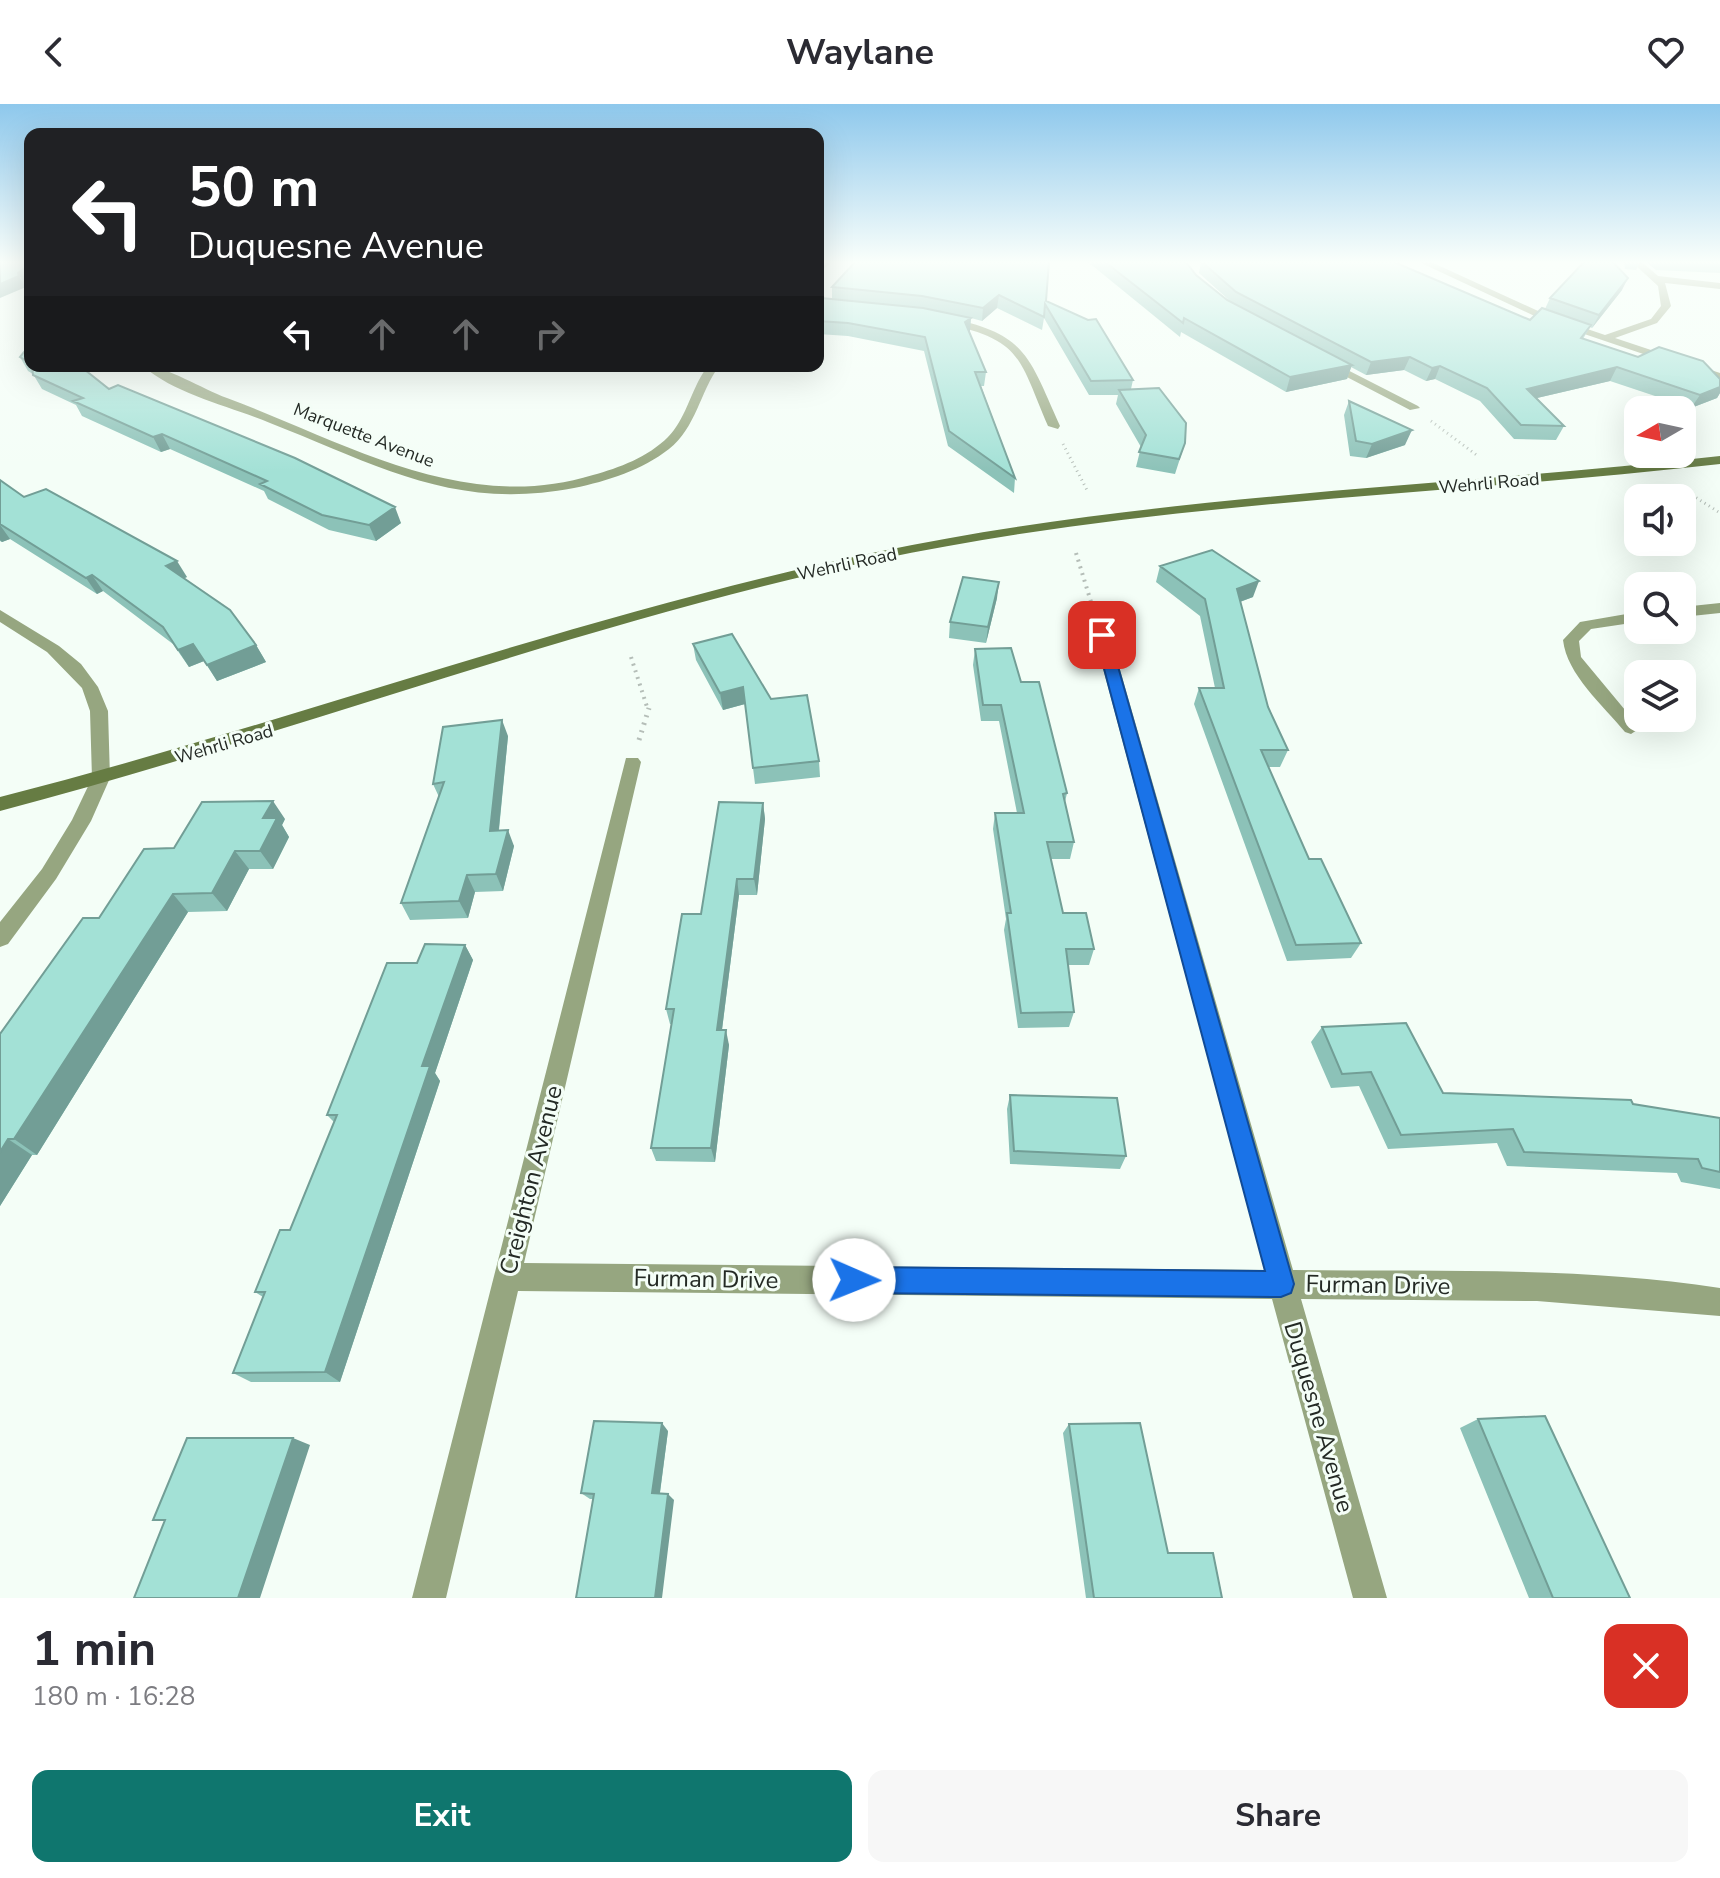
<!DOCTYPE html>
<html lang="en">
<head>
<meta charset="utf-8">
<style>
  body { margin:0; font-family:"Nunito Sans",sans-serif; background:#f7f7f7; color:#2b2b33; height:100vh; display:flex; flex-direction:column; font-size:30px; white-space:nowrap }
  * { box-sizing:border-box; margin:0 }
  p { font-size:26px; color:#7c7c81 }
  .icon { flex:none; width:44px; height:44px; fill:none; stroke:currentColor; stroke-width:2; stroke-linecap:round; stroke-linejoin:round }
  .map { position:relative; height:1494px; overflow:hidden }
  .drawer { display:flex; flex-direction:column; background:#fff; flex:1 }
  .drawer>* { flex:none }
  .banner { position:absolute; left:24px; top:24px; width:800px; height:244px; border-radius:16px; box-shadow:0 8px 32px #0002; background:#202124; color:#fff; overflow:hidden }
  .needle { width:52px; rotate:261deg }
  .fabs { position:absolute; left:1624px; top:292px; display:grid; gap:16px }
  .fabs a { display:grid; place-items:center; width:72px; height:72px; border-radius:16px; background:#fff; box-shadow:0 8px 32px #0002; font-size:40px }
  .pin { position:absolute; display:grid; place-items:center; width:68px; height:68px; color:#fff; margin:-34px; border-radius:16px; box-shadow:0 4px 12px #0006 }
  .me { position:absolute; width:88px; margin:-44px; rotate:91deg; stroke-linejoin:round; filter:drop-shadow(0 0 6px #0008) }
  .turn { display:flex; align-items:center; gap:28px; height:168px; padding:0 32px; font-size:36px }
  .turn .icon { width:104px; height:104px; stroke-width:2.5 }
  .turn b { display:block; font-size:56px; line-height:68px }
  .lanes { display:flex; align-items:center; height:76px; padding:0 32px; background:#0003; justify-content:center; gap:40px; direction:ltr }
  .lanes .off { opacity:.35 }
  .round { display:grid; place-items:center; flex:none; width:84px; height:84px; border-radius:16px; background:#f7f7f7 }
  .headline { display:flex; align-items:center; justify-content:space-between; height:136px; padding:0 32px }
  h1 { font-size:48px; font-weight:700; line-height:60px }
  .cta { display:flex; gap:16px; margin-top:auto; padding:16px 32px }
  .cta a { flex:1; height:92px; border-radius:16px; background:#0f766e; color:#fff; font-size:32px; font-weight:700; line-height:92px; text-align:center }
  .cta a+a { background:#f7f7f7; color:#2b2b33 }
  header { display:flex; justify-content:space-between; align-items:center; height:104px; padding:0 32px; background:#fff; font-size:36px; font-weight:700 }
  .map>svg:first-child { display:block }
</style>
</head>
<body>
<header><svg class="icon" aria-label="back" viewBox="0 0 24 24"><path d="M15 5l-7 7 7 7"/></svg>Waylane<svg class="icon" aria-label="heart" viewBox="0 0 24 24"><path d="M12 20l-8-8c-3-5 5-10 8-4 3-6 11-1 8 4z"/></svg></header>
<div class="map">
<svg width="1720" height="1494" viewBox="0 0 1720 1494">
  <rect width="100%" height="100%" fill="#f4fef7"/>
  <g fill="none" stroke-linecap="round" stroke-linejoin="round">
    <path stroke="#b5beb8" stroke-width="3" stroke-dasharray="1 4" stroke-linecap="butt" d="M 1431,317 L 1478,352
      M 1063,340 L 1087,386
      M 1692,391 L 1720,409"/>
    <path stroke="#b5beb8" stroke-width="4" stroke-dasharray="2 5" stroke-linecap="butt" d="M 1076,449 L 1095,511
      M 631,553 L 648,606"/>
    <path stroke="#b5beb8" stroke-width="5" stroke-dasharray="2 6" stroke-linecap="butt" d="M 639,636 L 649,604"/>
    <path fill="#96a680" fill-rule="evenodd" d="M 822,158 L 831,158 L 818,170 L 818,162 Z
      M 1419,158 L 1431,158 L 1549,212 L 1605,231 L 1651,215 L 1661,202 L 1658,182 L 1632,158 L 1642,158 L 1658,172 L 1720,179 L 1720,185 L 1665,179 L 1671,202 L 1657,219 L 1615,234 L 1720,269 L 1720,276 L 1543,216 Z
      M 946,214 C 1026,228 1029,253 1060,322 L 1058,325 L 1048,322 C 1018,252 1022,236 943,219 Z
      M 1326,255 L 1418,302 L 1420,304 L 1410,306 L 1322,260 L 1322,256 Z
      M 143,262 C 167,262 202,285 227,294 C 345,338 463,411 593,371 C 619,364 648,353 668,333 C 685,316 690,290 703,269 L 708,262 L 719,262 C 700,288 696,324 669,345 C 642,366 608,377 574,384 C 453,407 378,361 270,319 C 230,302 176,291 143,262 Z
      M 1720,499 L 1720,509 L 1682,513 L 1682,503 Z
      M 0,506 L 59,542 L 81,560 L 98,583 L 108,607 L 110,674 L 91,717 L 56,775 L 8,840 L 0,843 L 0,818 L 42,765 L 72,716 L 92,674 L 90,607 L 82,584 L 47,548 L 0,518 Z
      M 1638,508 L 1638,518 L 1591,525 L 1579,537 L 1581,553 L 1640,624 L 1631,630 L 1625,628 C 1603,601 1567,571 1563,536 L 1580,518 Z
      M 1102,526 L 1110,531 L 1293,1166 C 1435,1168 1580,1162 1720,1184 L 1720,1212 L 1537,1197 L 1301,1195 L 1387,1494 L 1353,1494 L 1272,1195 L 518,1187 L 446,1494 L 412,1494 L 626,654 L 638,654 L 641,658 L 524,1159 L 1265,1166 L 1094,531 Z"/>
    <path fill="#667c43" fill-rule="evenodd" d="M 1720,352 L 1720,360 C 1439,392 1153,397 876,456 C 580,519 293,630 0,707 L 0,693 C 294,618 580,510 877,448 C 1154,390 1439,384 1720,352 Z"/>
  </g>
  <path fill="#8cc2b8" d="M 855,158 L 1046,197 L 1133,276 L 1131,285 L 1185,339 L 1175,370 L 1136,363 L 1141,343 L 1116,300 L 1118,291 L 1089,291 L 1044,214 L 1042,226 L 997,204 L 982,217 L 971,214 L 969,228 L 986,268 L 984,282 L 981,282 L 1015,374 L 1014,389 L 948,342 L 924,247 L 848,232 L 818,230 L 818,197 L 832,195 L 832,183 Z
    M 1088,158 L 1186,158 L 1196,171 L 1231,198 L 1199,169 L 1201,158 L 1530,216 L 1545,205 L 1550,194 L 1622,186 L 1592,224 L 1590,223 L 1583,235 L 1638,253 L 1720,275 L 1720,289 L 1717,294 L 1691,304 L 1610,277 L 1537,294 L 1564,322 L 1556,336 L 1514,335 L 1480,297 L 1435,275 L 1426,277 L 1404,266 L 1366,271 L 1351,263 L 1347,275 L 1286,288 L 1181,228 L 1180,233 Z
    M 1640,158 L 1636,166 L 1625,165 L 1624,158 Z
    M 1646,158 L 1720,158 L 1720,169 L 1656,166 Z
    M 30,222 L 30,262 L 80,262 L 109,285 L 401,419 L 376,437 L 329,426 L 268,395 L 264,387 L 170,345 L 161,348 L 82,312 L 76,301 L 42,285 L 33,270 L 28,267 L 20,253 L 29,242 Z
    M 1349,297 L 1405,341 L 1366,354 L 1350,352 L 1344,311 Z
    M 0,376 L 24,393 L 187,473 L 184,474 L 256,541 L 266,558 L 217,577 L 204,557 L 189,563 L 173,540 L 103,487 L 97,490 L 10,435 L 2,438 L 0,437 Z
    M 1160,462 L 1253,493 L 1240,498 L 1268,603 L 1288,646 L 1280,663 L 1268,663 L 1309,755 L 1361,839 L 1351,854 L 1287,857 L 1194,600 L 1199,584 L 1215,584 L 1200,512 L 1156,478 Z
    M 997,494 L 986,539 L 949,534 L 950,518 Z
    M 693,540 L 771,595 L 819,657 L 820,673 L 755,680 L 745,600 L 723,606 L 696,556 Z
    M 975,545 L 1021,578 L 1067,689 L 1065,698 L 1074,738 L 1070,755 L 1051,755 L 1063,809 L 1094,845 L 1089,861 L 1068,861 L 1074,908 L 1069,923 L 1018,924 L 1004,826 L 1006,815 L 993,725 L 995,709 L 1017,709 L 999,617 L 981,617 L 973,561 Z
    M 508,632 L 499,726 L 514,742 L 503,787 L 475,788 L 468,814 L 410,816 L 401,799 L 439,693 L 433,680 Z
    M 763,699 L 765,715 L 757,791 L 739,791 L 722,926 L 729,941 L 715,1058 L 656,1057 L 651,1044 L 672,920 L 670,920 L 666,905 Z
    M 285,715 L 282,721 L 289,733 L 273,765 L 249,765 L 227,807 L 188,808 L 37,1051 L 32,1051 L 0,1102 L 0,930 L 99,814 Z
    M 465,841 L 473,856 L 435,969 L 440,977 L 340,1278 L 251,1278 L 233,1269 L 263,1193 L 255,1188 L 290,1126 L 334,1018 L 327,1011 L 417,859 Z
    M 1322,923 L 1443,989 L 1633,1000 L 1720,1014 L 1720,1085 L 1681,1078 L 1677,1069 L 1507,1062 L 1497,1039 L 1388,1045 L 1359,982 L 1331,984 L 1311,938 Z
    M 1010,991 L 1126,1052 L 1120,1065 L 1010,1060 L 1007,1005 Z
    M 1478,1315 L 1630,1494 L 1529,1494 L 1460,1324 Z
    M 1069,1320 L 1168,1449 L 1222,1494 L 1086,1494 L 1063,1329 Z
    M 668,1327 L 660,1389 L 674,1396 L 590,1395 L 581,1389 Z"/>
  <path fill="#729e96" d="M 30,160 L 30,176 L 24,180 L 18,169 Z
    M 19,172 L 26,183 L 0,194 L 0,180 Z
    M 1628,174 L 1622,186 L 1592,224 L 1599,211 Z
    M 999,191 L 997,204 L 982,217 L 983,204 Z
    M 971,214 L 970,227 L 964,232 L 965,218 Z
    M 1410,253 L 1404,266 L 1366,271 L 1371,258 Z
    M 1352,261 L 1347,275 L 1286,288 L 1290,273 Z
    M 1440,262 L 1435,275 L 1426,277 L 1432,264 Z
    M 1617,263 L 1610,277 L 1520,298 L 1527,285 Z
    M 1720,283 L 1720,289 L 1717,294 L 1691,304 L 1700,291 Z
    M 1412,326 L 1405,341 L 1366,354 L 1372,340 Z
    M 162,330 L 170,345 L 161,348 L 153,333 Z
    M 395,403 L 401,419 L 376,437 L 369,421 Z
    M 0,421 L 10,435 L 2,438 L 0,436 Z
    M 177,457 L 187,473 L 176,478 L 166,462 Z
    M 92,471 L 103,487 L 97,490 L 86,474 Z
    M 1259,477 L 1253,493 L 1231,501 L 1237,485 Z
    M 999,478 L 997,494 L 986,539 L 988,523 Z
    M 193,540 L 204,557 L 189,563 L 178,546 Z
    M 256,541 L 266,558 L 217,577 L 207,561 Z
    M 743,583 L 745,600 L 723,606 L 720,589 Z
    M 502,616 L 508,632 L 497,743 L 490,727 Z
    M 273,697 L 285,715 L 282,721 L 289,733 L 273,765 L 260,747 L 263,714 Z
    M 763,699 L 765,715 L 757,791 L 754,775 Z
    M 508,726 L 514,742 L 503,787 L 496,770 Z
    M 235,747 L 249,765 L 227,807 L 212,789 Z
    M 467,771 L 475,788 L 468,814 L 459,797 Z
    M 737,775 L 739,791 L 720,941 L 717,926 Z
    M 173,790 L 188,808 L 37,1051 L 14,1035 Z
    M 465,841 L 473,856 L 435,969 L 440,977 L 340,1278 L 325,1268 L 422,962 Z
    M 726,926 L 729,941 L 715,1058 L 711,1044 Z
    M 8,1035 L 32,1051 L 0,1102 L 0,1048 Z
    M 662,1319 L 668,1327 L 659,1395 L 652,1389 Z
    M 293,1334 L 310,1341 L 260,1494 L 238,1494 Z
    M 668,1390 L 674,1396 L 662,1494 L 655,1494 Z"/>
  <path fill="#a3e1d6" stroke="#729e96" stroke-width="2" d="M 0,158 L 30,158 L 30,160 L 18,169 L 19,172 L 0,180 Z
    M 855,158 L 1049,158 L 1046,197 L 1088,216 L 1096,215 L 1133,276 L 1091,277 L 1045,200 L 1044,213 L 999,191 L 983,204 L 922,192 L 832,183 Z
    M 1105,158 L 1186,158 L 1196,171 L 1227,196 L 1352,261 L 1290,273 L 1184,214 L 1183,219 Z
    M 1202,158 L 1394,158 L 1530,216 L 1542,204 L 1591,221 L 1581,234 L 1638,253 L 1659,243 L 1703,257 L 1720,275 L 1720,283 L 1700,291 L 1617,263 L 1527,285 L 1564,322 L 1521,321 L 1487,284 L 1440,262 L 1432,264 L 1410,253 L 1371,258 L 1236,188 Z
    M 1584,158 L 1613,158 L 1628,174 L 1599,211 L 1550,194 Z
    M 821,194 L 923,204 L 971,214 L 965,218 L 986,268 L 975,268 L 1015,374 L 949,327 L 925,233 L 848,219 L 818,217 L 818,197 Z
    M 26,219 L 30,222 L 30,259 L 20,253 L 29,242 Z
    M 32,262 L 80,262 L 109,285 L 118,281 L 295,354 L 395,403 L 369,421 L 322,411 L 260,380 L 267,377 L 162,330 L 153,333 L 73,297 L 83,294 L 33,271 Z
    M 1159,284 L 1186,319 L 1185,339 L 1179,355 L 1139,348 L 1146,331 L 1119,286 Z
    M 1349,297 L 1412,326 L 1372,340 L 1356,337 Z
    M 0,376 L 24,393 L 46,385 L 177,457 L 166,462 L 230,506 L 256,541 L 207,561 L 193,540 L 178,546 L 163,523 L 92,471 L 86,474 L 0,420 Z
    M 1212,446 L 1259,477 L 1237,485 L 1268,603 L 1288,646 L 1261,646 L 1309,755 L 1321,755 L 1361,839 L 1296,841 L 1199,584 L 1224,584 L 1205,495 L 1160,462 Z
    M 963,473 L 999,478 L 988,523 L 950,518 Z
    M 732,530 L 771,595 L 807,591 L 819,657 L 753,664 L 743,583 L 720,589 L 693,540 Z
    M 1011,544 L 1021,578 L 1039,578 L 1067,689 L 1063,690 L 1074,738 L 1047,738 L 1063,809 L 1086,809 L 1094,845 L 1066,845 L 1074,908 L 1021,909 L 1007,809 L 1011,809 L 995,709 L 1024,709 L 1001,601 L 983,601 L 975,545 Z
    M 502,616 L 490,727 L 508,726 L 496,770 L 467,771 L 459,797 L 401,799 L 444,678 L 433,680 L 443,623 Z
    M 273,697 L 263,714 L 277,714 L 260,747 L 235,747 L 212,789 L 173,790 L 14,1035 L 8,1035 L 0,1048 L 0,930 L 83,814 L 99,814 L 144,745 L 174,744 L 202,698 Z
    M 719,698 L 763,699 L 754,775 L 737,775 L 717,926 L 726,926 L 711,1044 L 651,1044 L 674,905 L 666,905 L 682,810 L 701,810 Z
    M 425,840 L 465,841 L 422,962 L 430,962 L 325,1268 L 233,1269 L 265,1188 L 255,1188 L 280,1126 L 290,1126 L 337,1011 L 327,1011 L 387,859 L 417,859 Z
    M 1406,919 L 1443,989 L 1631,996 L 1633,1000 L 1720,1014 L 1720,1068 L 1702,1064 L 1698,1055 L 1524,1048 L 1513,1025 L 1401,1031 L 1371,968 L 1342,970 L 1322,923 Z
    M 1010,991 L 1117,994 L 1126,1052 L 1014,1047 Z
    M 1545,1312 L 1630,1494 L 1553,1494 L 1478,1315 Z
    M 594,1317 L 662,1319 L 652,1389 L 668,1390 L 655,1494 L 576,1494 L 594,1390 L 581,1389 Z
    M 1140,1319 L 1168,1449 L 1213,1449 L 1222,1494 L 1094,1494 L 1069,1320 Z
    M 187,1334 L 293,1334 L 238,1494 L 134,1494 L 165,1416 L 153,1416 Z"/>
  <linearGradient id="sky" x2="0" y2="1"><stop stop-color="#8ec8ec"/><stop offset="0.43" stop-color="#fafffb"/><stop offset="1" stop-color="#fafffb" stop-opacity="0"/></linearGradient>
  <rect width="1720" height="368" fill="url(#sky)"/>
  <path fill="#1a73e8" stroke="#114b97" stroke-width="2" d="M 1102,527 L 1109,531 L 1294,1180 L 1291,1189 L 1281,1193 L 854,1189 L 845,1185 L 841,1176 L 845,1167 L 854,1163 L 1265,1167 L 1095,531 Z"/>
  <g text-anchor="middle" stroke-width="6" stroke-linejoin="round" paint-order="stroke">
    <g font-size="18" fill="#242a25" stroke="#f4fef7">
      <text transform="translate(364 331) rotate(21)" y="6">Marquette Avenue</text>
      <text transform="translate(1489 379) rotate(-5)" y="6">Wehrli Road</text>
      <text transform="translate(847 460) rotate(-12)" y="6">Wehrli Road</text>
      <text transform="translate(224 640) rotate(-16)" y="6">Wehrli Road</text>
    </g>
    <g font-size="24" fill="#242a25" stroke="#f4fef7">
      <text transform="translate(531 1076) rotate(-76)" y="8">Creighton Avenue</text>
      <text transform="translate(706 1175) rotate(1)" y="8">Furman Drive</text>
      <text transform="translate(1378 1181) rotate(1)" y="8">Furman Drive</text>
      <text transform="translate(1319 1313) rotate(74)" y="8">Duquesne Avenue</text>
    </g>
  </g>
</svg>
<div class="fabs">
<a><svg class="needle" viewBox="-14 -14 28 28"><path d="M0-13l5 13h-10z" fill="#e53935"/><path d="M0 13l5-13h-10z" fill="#7c7c81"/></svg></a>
<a><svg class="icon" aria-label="sound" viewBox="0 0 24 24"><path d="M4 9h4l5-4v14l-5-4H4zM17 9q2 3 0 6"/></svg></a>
<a><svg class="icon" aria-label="search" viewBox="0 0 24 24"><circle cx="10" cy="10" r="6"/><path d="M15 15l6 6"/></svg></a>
<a><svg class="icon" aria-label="layers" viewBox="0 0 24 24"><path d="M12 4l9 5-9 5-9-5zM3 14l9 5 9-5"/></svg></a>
</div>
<div class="pin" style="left:1102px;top:531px;background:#d93025"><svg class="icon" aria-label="arrive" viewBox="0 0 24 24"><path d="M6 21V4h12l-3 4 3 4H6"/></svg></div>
<svg class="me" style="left:854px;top:1176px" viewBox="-20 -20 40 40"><circle r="19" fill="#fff"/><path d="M0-13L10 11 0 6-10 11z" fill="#1a73e8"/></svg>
<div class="banner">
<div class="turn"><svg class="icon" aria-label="left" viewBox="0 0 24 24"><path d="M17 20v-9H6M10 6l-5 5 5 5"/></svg><div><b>50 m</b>Duquesne Avenue</div></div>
<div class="lanes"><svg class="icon" aria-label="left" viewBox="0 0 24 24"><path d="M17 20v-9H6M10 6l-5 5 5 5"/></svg><svg class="icon off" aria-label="ahead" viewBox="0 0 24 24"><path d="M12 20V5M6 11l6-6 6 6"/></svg><svg class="icon off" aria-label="ahead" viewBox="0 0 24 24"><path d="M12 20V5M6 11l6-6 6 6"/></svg><svg class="icon off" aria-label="right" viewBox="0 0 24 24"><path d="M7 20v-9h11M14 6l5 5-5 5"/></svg></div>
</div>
</div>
<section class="drawer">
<div class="headline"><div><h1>1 min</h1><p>180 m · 16:28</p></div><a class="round" style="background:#d93025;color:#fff"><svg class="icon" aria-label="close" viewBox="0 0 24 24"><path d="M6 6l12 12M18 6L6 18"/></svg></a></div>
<div class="cta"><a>Exit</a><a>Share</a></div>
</section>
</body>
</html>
